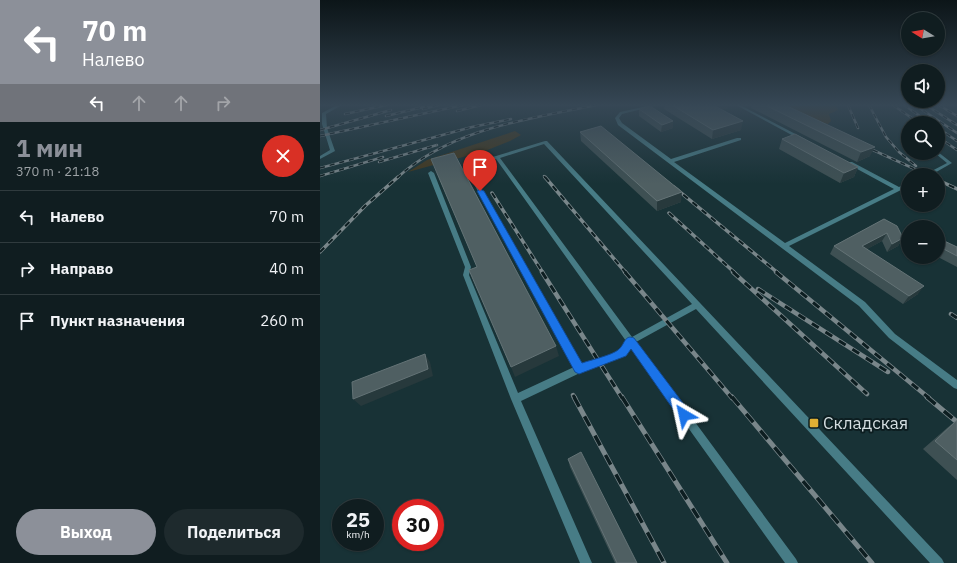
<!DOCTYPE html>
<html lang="ru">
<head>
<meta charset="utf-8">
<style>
  body { margin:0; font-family:"IBM Plex Sans",sans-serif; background:#1e2a2d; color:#f1f3f6; height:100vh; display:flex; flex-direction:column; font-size:15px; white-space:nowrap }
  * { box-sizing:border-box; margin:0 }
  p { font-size:13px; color:#9ca2a5 }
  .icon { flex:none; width:22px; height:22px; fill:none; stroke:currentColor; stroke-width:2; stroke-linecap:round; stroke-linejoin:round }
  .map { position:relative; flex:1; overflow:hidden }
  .side { display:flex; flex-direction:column; background:#101d20; width:320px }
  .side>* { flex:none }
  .guide { background:#8c9099; color:#fff; overflow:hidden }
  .needle { width:26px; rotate:281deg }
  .buttons { position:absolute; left:581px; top:12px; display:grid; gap:8px }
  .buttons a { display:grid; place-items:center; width:44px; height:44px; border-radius:50%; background:#101d20; box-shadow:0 1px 3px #0004,0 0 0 1px #303b3e; font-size:20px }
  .speed { position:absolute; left:12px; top:499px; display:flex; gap:8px; font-size:20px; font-weight:700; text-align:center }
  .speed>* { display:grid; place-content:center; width:52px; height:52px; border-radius:50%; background:#101d20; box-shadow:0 1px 3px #0004,0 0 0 1px #303b3e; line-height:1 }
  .speed small { font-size:10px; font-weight:400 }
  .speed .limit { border:6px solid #d22; background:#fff; color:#111 }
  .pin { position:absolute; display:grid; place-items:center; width:34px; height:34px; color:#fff; margin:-41px -17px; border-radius:50% 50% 50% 0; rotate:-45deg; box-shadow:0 0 4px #0007 }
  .pin .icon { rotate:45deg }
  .me { position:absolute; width:44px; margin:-22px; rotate:324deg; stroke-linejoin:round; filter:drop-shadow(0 0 3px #0008) }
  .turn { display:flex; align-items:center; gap:14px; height:84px; padding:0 16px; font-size:18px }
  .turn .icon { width:52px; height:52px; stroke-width:2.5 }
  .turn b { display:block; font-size:28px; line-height:34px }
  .lanes { display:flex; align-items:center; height:38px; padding:0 16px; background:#0003; justify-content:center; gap:20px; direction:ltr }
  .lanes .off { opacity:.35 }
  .round { display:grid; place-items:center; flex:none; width:42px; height:42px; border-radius:21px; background:#1e2a2d }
  .headline { display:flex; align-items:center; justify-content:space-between; height:68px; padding:0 16px }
  h1 { font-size:24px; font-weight:700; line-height:30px; color:#8c9099 }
  .cta { display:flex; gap:8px; margin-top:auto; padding:8px 16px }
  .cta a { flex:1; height:46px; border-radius:24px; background:#8c9099; color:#fff; font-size:16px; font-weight:700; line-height:46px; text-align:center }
  .cta a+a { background:#1e2a2d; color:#f1f3f6 }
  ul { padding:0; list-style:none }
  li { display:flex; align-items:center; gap:12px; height:52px; padding:0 16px; border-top:1px solid #303b3e }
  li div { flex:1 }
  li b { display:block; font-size:15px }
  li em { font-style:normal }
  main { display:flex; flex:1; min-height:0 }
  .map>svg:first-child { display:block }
</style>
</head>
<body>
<main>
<section class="side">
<div class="guide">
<div class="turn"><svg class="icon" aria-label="left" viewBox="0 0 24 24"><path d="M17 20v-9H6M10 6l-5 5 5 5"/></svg><div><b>70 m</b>Налево</div></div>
<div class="lanes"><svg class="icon" aria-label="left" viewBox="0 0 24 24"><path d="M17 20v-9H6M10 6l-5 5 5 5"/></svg><svg class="icon off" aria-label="ahead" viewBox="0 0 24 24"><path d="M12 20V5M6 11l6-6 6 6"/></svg><svg class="icon off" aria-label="ahead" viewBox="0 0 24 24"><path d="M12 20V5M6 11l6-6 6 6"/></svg><svg class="icon off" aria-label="right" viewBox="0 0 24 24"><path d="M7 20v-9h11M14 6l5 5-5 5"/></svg></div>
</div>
<div class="headline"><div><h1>1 мин</h1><p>370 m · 21:18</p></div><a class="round" style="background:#d93025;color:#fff"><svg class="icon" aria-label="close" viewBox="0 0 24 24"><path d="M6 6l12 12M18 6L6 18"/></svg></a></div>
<ul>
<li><svg class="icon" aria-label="left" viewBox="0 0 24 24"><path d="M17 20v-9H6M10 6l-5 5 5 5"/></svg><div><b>Налево</b></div><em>70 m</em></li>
<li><svg class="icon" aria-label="right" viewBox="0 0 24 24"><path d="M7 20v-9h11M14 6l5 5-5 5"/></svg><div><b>Направо</b></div><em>40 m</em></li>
<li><svg class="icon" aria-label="arrive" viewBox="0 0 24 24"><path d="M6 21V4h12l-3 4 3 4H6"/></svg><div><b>Пункт назначения</b></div><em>260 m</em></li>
</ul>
<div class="cta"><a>Выход</a><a>Поделиться</a></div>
</section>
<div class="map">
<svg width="637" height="563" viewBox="0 0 637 563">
  <rect width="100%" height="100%" fill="#16272b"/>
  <path fill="#183236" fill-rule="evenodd" d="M 0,105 L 637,105 L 637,563 L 0,563 ZM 588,123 L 618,123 L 618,153 L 588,153 ZM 588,175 L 618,175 L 618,205 L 588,205 ZM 588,227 L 618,227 L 618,257 L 588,257 ZM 21,508 L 55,508 L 55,542 L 21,542 ZM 81,508 L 115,508 L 115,542 L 81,542 Z"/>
  <path fill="#43381d" d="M 460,105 L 516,105 L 518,110 L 509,114 L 511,121 L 508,124 L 497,121 Z
    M 195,131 L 201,135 L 190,141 L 165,151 L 88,172 L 107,160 Z"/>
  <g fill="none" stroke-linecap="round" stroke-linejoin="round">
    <path fill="#477c86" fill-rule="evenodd" d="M 17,105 L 22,105 L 6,114 L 7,128 L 15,151 L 0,159 L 0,156 L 10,150 L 2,124 L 2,113 Z
      M 332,105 L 338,105 L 302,114 L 299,118 L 302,123 L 351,159 L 417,138 L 421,138 L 421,140 L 354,162 L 465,243 L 574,189 L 528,164 L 528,162 L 532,162 L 579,187 L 588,182 L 588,186 L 581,190 L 469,246 L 545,302 L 575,334 L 637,380 L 637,389 L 634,388 L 569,338 L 539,306 L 298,125 L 295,118 L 300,112 Z
      M 416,105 L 420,105 L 485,139 L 481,140 Z
      M 225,141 L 227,141 L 622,559 L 624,563 L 610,563 L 376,309 L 316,342 L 476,559 L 478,563 L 465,563 L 311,348 L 306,355 L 262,372 L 201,401 L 272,563 L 260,563 L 191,399 L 143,275 L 145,267 L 108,173 L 111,171 L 114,173 L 151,267 L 149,275 L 198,393 L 254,367 L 143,164 L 176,156 ZM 224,144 L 372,304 L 312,337 L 180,158 ZM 176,159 L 306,341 L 300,351 L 261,365 L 148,165 Z
      M 618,152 L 632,163 L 611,175 L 604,175 L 627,163 L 616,154 L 616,153 L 618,153 Z"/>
    <g stroke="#79868a" stroke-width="2.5">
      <path id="rail-far3" d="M 528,105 L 538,128
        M 549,105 L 566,137 L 579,152 L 596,166
        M 573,105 L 599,123
        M 584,105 L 610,123
        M 595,105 L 637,133
        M 606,105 L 637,125
        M 619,105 L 637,116
        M 103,109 L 118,105
        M 137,111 L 161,105
        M 25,114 L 66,105
        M 66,116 L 107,106
        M 618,128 L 637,141
        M 0,130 L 71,110
        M 0,136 L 143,105
        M 618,137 L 637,150
        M 544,146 L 608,175
        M 59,162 L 117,145
        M 0,168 L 152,127 L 191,119
        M 0,176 L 63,157
        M 224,176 L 225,178
        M 77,178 C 130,129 208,119 276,105"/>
    </g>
    <g stroke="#79868a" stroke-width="3.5">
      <path id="rail-far2" d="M 225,177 L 306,273
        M 618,180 L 637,189
        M 354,187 L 458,273
        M 172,193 L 223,273
        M 349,213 L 415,273
        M 0,252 L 45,206 L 78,177"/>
    </g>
    <g stroke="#79868a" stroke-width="4.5">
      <path id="rail-far1" d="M 222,272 L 302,398
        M 305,272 L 412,398
        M 413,272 L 547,394
        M 456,272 L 609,398
        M 438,289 L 568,372
        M 631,314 L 637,318
        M 253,395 L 255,398"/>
    </g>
    <g stroke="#79868a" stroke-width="5">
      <path id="rail" d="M 254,397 L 344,563
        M 302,397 L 407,563
        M 412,397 L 552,563
        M 607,397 L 637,422"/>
    </g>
    <use href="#rail-far3" stroke="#0d1e21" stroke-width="1.5" stroke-dasharray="5" stroke-linecap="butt"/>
    <use href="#rail-far2" stroke="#0d1e21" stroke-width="2" stroke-dasharray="6" stroke-linecap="butt"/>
    <use href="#rail-far1" stroke="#0d1e21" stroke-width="3" stroke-dasharray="8" stroke-linecap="butt"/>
    <use href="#rail" stroke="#0d1e21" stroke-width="3.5" stroke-dasharray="11" stroke-linecap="butt"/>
  </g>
  <path fill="#3e5053" d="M 345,105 L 408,105 L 408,108 L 401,109 L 421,130 L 392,139 L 344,109 Z
    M 432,105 L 465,105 L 550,156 L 537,162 L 431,108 Z
    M 319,109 L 353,121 L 353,128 L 341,132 L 319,116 Z
    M 588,131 L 588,137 L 586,135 Z
    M 260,132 L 361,202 L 337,211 L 261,141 Z
    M 462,139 L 538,167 L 534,177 L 520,183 L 459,149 Z
    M 564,219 L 583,238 L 578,246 L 567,252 L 562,241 L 547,249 L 598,294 L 583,304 L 510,254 L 514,246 Z
    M 618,238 L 637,247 L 637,267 L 618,257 Z
    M 637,420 L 637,480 L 603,449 L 627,428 Z
    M 248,459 L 317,563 L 295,563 L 250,467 Z"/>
  <path fill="#27393c" d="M 391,105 L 408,105 L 408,108 L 390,112 Z
    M 353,121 L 353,128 L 341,132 L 342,125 Z
    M 423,121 L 421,130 L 392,139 L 393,130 Z
    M 555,147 L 550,156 L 537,162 L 541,152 Z
    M 538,167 L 534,177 L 520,183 L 524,173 Z
    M 362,192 L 361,202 L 337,211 L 337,201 Z
    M 567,233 L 562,241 L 538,254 L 542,246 Z
    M 583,238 L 578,246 L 567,252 L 572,244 Z
    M 604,286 L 598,294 L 583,304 L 589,296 Z
    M 236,346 L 239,356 L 195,377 L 191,367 Z
    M 105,354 L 110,362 L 113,376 L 41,406 L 33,399 Z"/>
  <path fill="#4f5f62" stroke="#647376" d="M 352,105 L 393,105 L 423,121 L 393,130 Z
    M 445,105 L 465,105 L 555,147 L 541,152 Z
    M 330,106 L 353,121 L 342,125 L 319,109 Z
    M 281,126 L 362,192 L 337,201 L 260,132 Z
    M 475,134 L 538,167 L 524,173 L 462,139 Z
    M 134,153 L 236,346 L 191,367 L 149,270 L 157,267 L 111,159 Z
    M 564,219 L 577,226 L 583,238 L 572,244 L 567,233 L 542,246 L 604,286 L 589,296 L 514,246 Z
    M 618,238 L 637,247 L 637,256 L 618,246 Z
    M 105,354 L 108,369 L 33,399 L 32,382 Z
    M 637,420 L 637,460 L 615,441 Z
    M 261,452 L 317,563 L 297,563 L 248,459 Z"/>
  <linearGradient id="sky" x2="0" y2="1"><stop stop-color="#0c1518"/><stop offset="0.57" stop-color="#364755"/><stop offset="1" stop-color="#364755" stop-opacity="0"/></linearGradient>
  <rect width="637" height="184" fill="url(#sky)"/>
  <path fill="#1a73e8" stroke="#114b97" d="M 160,189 L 164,191 L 262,363 C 271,360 292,355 298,350 C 305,345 304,334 314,338 L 369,411 L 370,415 L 369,419 L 364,421 L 360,419 L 311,349 L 306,356 L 259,374 L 255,372 L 157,191 Z"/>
  <rect fill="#dfb034" stroke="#0d1e21" stroke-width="1.5" x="489" y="418" width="10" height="10" rx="2"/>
  <g text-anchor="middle" stroke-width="4" stroke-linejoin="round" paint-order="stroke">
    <g font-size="17" fill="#d5dfe2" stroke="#0d1e21" text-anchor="start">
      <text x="503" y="429">Складская</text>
    </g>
  </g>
</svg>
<div class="buttons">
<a><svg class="needle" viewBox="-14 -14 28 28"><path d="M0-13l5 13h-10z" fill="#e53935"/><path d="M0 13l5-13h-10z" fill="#9ca2a5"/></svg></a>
<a><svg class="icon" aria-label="sound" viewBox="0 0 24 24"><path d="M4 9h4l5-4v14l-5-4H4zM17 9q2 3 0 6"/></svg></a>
<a><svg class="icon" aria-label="search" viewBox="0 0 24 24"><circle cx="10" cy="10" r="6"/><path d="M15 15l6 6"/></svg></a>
<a>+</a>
<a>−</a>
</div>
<div class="speed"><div>25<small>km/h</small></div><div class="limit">30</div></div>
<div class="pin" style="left:160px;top:191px;background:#d93025"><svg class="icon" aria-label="arrive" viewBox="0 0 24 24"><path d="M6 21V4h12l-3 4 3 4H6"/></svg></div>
<svg class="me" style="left:364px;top:415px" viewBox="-20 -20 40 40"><path d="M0-17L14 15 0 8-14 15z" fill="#1a73e8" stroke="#fff" stroke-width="4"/></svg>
</div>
</main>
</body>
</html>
